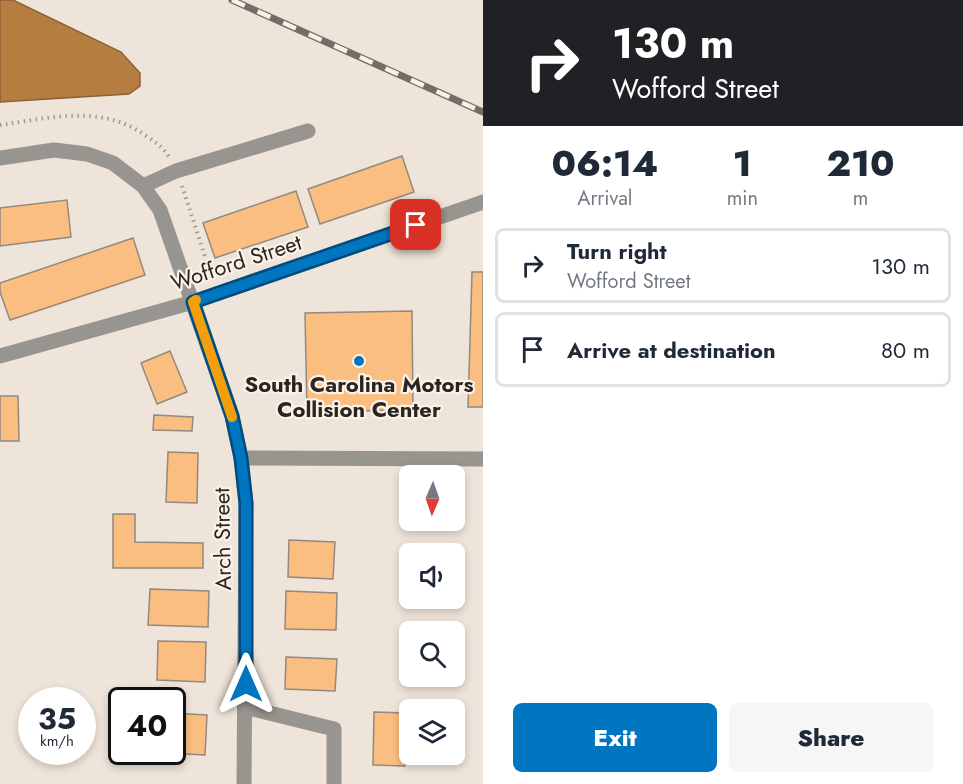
<!DOCTYPE html>
<html lang="en">
<head>
<meta charset="utf-8">
<style>
  body { margin:0; font-family:Jost,sans-serif; background:#f6f6f7; color:#1f2937; height:100vh; display:flex; flex-direction:column; font-size:22px; white-space:nowrap }
  * { box-sizing:border-box; margin:0 }
  p { font-size:20px; color:#747a83 }
  .icon { flex:none; width:33px; height:33px; fill:none; stroke:currentColor; stroke-width:2; stroke-linecap:round; stroke-linejoin:round }
  .map { position:relative; flex:1; overflow:hidden }
  .sheet { display:flex; flex-direction:column; background:#fff; width:480px }
  .sheet>* { flex:none }
  .guide { background:#202124; color:#fff; overflow:hidden }
  .needle { width:39px; rotate:182deg }
  .buttons { position:absolute; left:399px; top:465px; display:grid; gap:12px }
  .buttons a { display:grid; place-items:center; width:66px; height:66px; border-radius:9px; background:#fff; box-shadow:0 3px 9px #0003; font-size:30px }
  .speed { position:absolute; left:18px; top:687px; display:flex; gap:12px; font-size:30px; font-weight:700; text-align:center }
  .speed>* { display:grid; place-content:center; width:78px; height:78px; border-radius:50%; background:#fff; box-shadow:0 3px 9px #0003; line-height:1 }
  .speed small { font-size:15px; font-weight:400 }
  .speed .limit { border:3px solid #111; border-radius:9px; background:#fff; color:#111 }
  .pin { position:absolute; display:grid; place-items:center; width:51px; height:51px; color:#fff; margin:-26px; border-radius:12px; box-shadow:0 3px 9px #0006 }
  .me { position:absolute; width:66px; margin:-33px; rotate:0deg; stroke-linejoin:round; filter:drop-shadow(0 0 4px #0008) }
  .turn { display:flex; align-items:center; gap:21px; height:126px; padding:0 30px; font-size:27px }
  .turn .icon { width:78px; height:78px; stroke-width:2.5 }
  .turn b { display:block; font-size:42px; line-height:51px }
  .eta { display:flex; justify-content:space-evenly; align-items:center; height:102px; text-align:center }
  .eta b { font-size:36px; font-weight:800; line-height:42px }
  .cta { display:flex; gap:12px; margin-top:auto; padding:12px 30px }
  .cta a { flex:1; height:69px; border-radius:9px; background:#0076c0; color:#fff; font-size:24px; font-weight:800; line-height:69px; text-align:center }
  .cta a+a { background:#f6f6f7; color:#1f2937 }
  ul { padding:0; list-style:none }
  li { display:flex; align-items:center; gap:18px; height:75px; margin:0 12px 9px; padding:0 18px; border:3px solid #e0e1e3; border-radius:9px }
  li div { flex:1 }
  li b { display:block; font-size:22px }
  li em { font-style:normal }
  main { display:flex; flex:1; min-height:0 }
  .map>svg:first-child { display:block }
</style>
</head>
<body>
<main>
<div class="map">
<svg width="483" height="784" viewBox="0 0 483 784">
  <rect width="100%" height="100%" fill="#efe4d9"/>
  <path fill="#b57d3f" stroke="#8b6336" stroke-width="1.5" d="M 0,0 L 13,0 L 121,52 L 140,73 L 140,86 L 129,94 L 0,102 Z"/>
  <path fill="#fabe80" stroke="#93897f" stroke-width="1.5" d="M 402,156 L 414,192 L 320,224 L 308,189 Z
    M 296,191 L 308,227 L 215,258 L 203,223 Z
    M 67,200 L 71,237 L 0,246 L 0,208 Z
    M 133,238 L 145,275 L 10,320 L 0,292 L 0,283 Z
    M 472,272 L 483,272 L 483,407 L 468,407 Z
    M 412,311 L 413,410 L 307,412 L 305,313 Z
    M 170,351 L 187,392 L 157,404 L 141,363 Z
    M 0,396 L 18,396 L 19,441 L 0,441 Z
    M 154,415 L 193,417 L 192,431 L 153,430 Z
    M 168,452 L 198,453 L 197,503 L 166,502 Z
    M 113,514 L 135,514 L 135,542 L 203,543 L 203,568 L 113,568 Z
    M 289,540 L 335,542 L 333,579 L 288,577 Z
    M 150,589 L 209,591 L 208,627 L 148,625 Z
    M 286,591 L 337,593 L 336,630 L 285,629 Z
    M 158,641 L 206,642 L 205,682 L 157,680 Z
    M 286,657 L 337,659 L 335,691 L 285,689 Z
    M 374,712 L 407,713 L 405,766 L 373,765 Z
    M 172,713 L 207,715 L 205,755 L 166,753 L 166,752 L 172,752 Z"/>
  <g fill="none" stroke-linecap="round" stroke-linejoin="round">
    <path stroke="#a19991" stroke-width="4" stroke-dasharray="1.5 4.5" stroke-linecap="butt" d="M 0,125 C 49,118 101,104 145,135 C 155,142 163,147 169,157
      M 182,186 L 212,278"/>
    <path stroke="#98948f" stroke-width="15" d="M 0,158 L 54,150 L 87,154 L 113,163 L 143,186 L 160,210 L 232,416 L 241,458 L 246,503 L 244,784
      M 143,186 L 176,171 L 308,131
      M 0,356 L 193,302 L 483,202
      M 241,458 L 483,459
      M 245,707 L 334,729 L 334,784"/>
    <g stroke="#736d66" stroke-width="7">
      <path id="rail" d="M 232,0 L 483,112"/>
    </g>
    <use href="#rail" stroke="#fcf1e7" stroke-width="4.5" stroke-dasharray="14" stroke-linecap="butt"/>
  </g>
  <g fill="none" stroke-linecap="round" stroke-linejoin="round">
    <g stroke="#004d7d" stroke-width="15">
      <path id="route" d="M 246,684 L 246,503 L 241,458 L 232,416 L 193,302 L 416,225"/>
    </g>
    <use href="#route" stroke="#0076c0" stroke-width="10"/>
    <path stroke="#f59e0b" stroke-width="10" d="M 196,300 L 193,302 L 232,417"/>
  </g>
  <circle fill="#0076c0" stroke="#fcf1e7" stroke-width="2" cx="359" cy="361" r="6"/>
  <g text-anchor="middle" stroke-width="4.5" stroke-linejoin="round" paint-order="stroke">
    <g font-size="22" fill="#292521" stroke="#fcf1e7">
      <text transform="translate(236 262) rotate(-18)" y="8">Wofford Street</text>
      <text transform="translate(222 539) rotate(-91)" y="8">Arch Street</text>
    </g>
    <g font-size="22" font-weight="bold" fill="#292521" stroke="#fcf1e7">
      <text x="359" y="392">South Carolina Motors<tspan x="359" dy="25">Collision Center</tspan></text>
    </g>
  </g>
</svg>
<div class="buttons">
<a><svg class="needle" viewBox="-14 -14 28 28"><path d="M0-13l5 13h-10z" fill="#e53935"/><path d="M0 13l5-13h-10z" fill="#747a83"/></svg></a>
<a><svg class="icon" aria-label="sound" viewBox="0 0 24 24"><path d="M4 9h4l5-4v14l-5-4H4zM17 9q2 3 0 6"/></svg></a>
<a><svg class="icon" aria-label="search" viewBox="0 0 24 24"><circle cx="10" cy="10" r="6"/><path d="M15 15l6 6"/></svg></a>
<a><svg class="icon" aria-label="layers" viewBox="0 0 24 24"><path d="M12 4l9 5-9 5-9-5zM3 14l9 5 9-5"/></svg></a>
</div>
<div class="speed"><div>35<small>km/h</small></div><div class="limit">40</div></div>
<div class="pin" style="left:416px;top:225px;background:#d93025"><svg class="icon" aria-label="arrive" viewBox="0 0 24 24"><path d="M6 21V4h12l-3 4 3 4H6"/></svg></div>
<svg class="me" style="left:246px;top:684px" viewBox="-20 -20 40 40"><path d="M0-17L14 15 0 8-14 15z" fill="#0076c0" stroke="#fff" stroke-width="4"/></svg>
</div>
<section class="sheet">
<div class="guide">
<div class="turn"><svg class="icon" aria-label="right" viewBox="0 0 24 24"><path d="M7 20v-9h11M14 6l5 5-5 5"/></svg><div><b>130 m</b>Wofford Street</div></div>
</div>
<div class="eta">
<div><b>06:14</b><p>Arrival</p></div>
<div><b>1</b><p>min</p></div>
<div><b>210</b><p>m</p></div>
</div>
<ul>
<li><svg class="icon" aria-label="right" viewBox="0 0 24 24"><path d="M7 20v-9h11M14 6l5 5-5 5"/></svg><div><b>Turn right</b><p>Wofford Street</p></div><em>130 m</em></li>
<li><svg class="icon" aria-label="arrive" viewBox="0 0 24 24"><path d="M6 21V4h12l-3 4 3 4H6"/></svg><div><b>Arrive at destination</b></div><em>80 m</em></li>
</ul>
<div class="cta"><a>Exit</a><a>Share</a></div>
</section>
</main>
</body>
</html>
